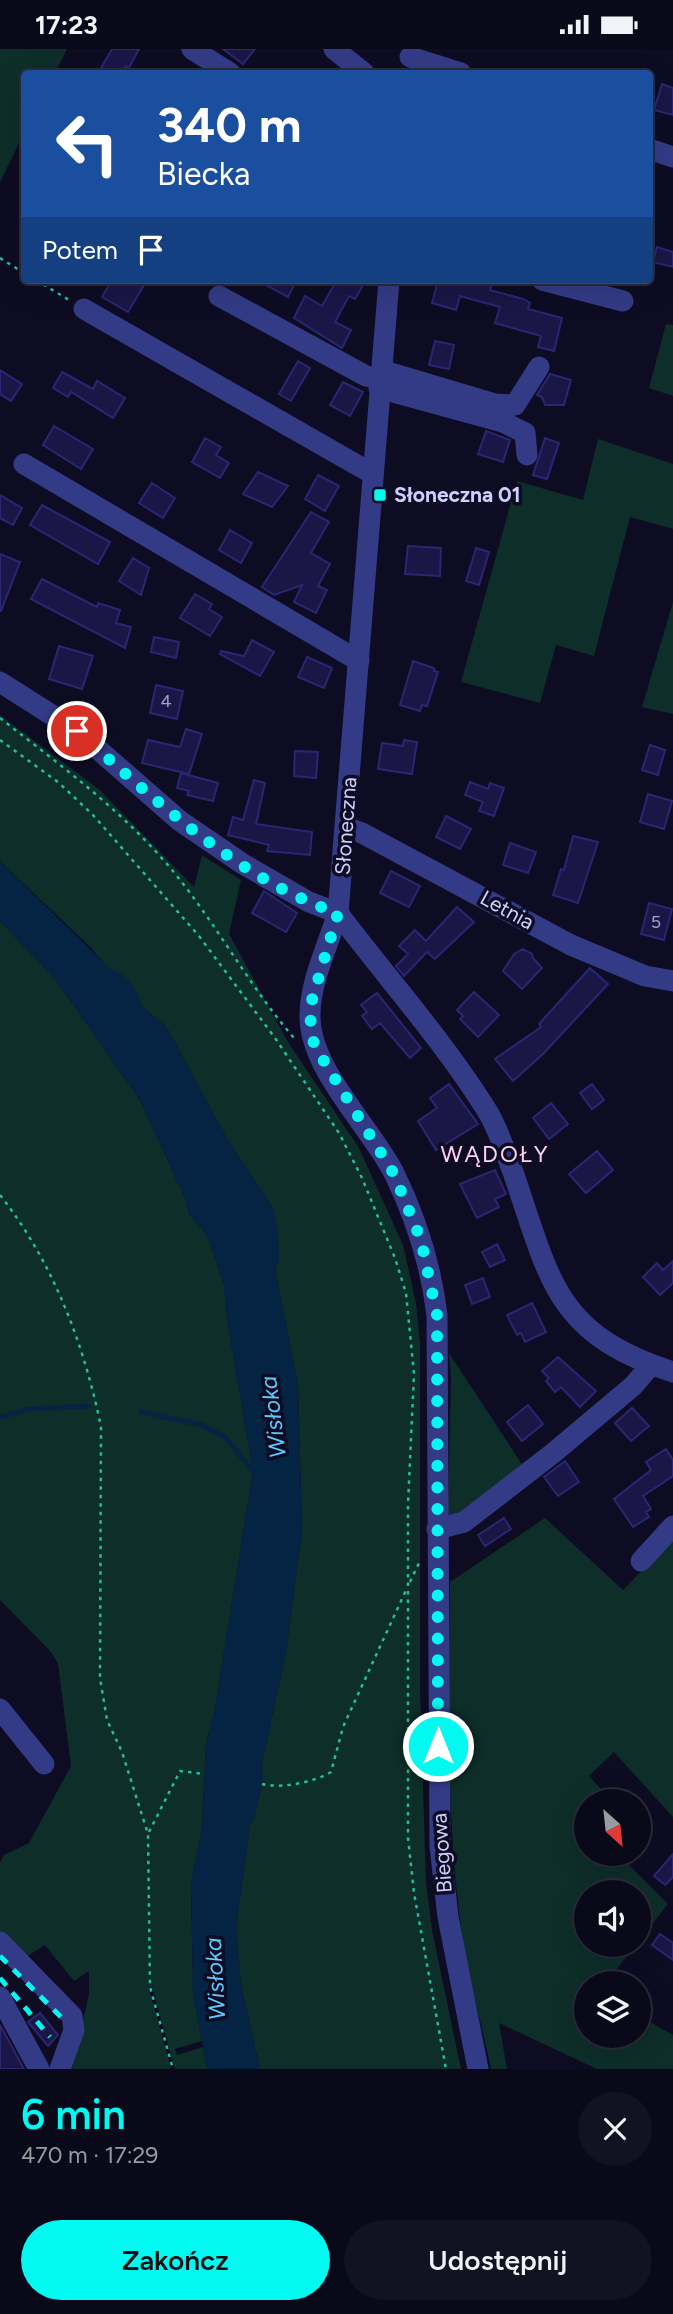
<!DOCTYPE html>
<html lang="pl">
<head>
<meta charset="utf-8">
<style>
  body { margin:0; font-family:Figtree,sans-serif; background:#131223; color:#f1f3f6; height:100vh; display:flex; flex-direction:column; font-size:26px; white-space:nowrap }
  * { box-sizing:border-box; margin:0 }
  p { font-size:23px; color:#999aa2 }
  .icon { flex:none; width:38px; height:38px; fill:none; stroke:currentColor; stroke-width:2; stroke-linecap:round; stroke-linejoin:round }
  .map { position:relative; height:2020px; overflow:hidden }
  .side { display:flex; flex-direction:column; background:#0a091a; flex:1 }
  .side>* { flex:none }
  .guide { position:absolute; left:21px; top:21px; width:632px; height:214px; border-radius:7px; box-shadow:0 7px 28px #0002,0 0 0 2px #2a2a39; background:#1a4fa0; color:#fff; overflow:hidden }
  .needle { width:46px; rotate:153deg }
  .controls { position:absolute; left:574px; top:1740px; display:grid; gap:14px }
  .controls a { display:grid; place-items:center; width:77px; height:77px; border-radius:50%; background:#0a091a; box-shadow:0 7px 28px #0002,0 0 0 2px #2a2a39; font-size:35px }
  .pin { position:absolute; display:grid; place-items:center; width:60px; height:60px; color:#fff; margin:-30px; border:4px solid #fff; border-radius:50%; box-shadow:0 2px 7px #0007 }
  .me { position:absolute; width:77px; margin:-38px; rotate:0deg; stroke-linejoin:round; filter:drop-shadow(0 0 5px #0008) }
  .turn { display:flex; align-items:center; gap:24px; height:147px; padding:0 21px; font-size:32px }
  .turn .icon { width:91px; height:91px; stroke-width:2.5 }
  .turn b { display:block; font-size:49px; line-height:60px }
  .then { display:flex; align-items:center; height:66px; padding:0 21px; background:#0003; gap:14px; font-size:26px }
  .round { display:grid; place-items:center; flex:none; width:74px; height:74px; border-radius:37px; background:#131223 }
  .headline { display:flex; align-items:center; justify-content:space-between; height:119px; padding:0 21px }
  h1 { font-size:42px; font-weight:600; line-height:52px; color:#00f9f1 }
  .primary-button { display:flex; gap:14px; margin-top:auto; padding:14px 21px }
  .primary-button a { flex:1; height:80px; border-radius:42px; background:#00f9f1; color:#111; font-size:28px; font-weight:600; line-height:80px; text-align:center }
  .primary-button a+a { background:#131223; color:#f1f3f6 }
  .status { display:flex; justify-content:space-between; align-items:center; height:49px; padding:0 35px; background:#0a091a; direction:ltr }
  .status svg { height:19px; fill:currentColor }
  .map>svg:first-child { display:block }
</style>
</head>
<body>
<div class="status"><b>17:23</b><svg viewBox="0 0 49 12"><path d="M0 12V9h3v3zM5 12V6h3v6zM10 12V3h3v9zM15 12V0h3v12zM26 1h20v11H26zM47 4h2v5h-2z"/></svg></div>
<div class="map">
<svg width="673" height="2020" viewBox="0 0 673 2020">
  <rect width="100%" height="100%" fill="#0d0c23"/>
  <path fill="#0e2e29" d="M 0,0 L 67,0 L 55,24 L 24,24 L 24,84 L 0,133 Z
    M 666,275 L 673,276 L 673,347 L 649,339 Z
    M 598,390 L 673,415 L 673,480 L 630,468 L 594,607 L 556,596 L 540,654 L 461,633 L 517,432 L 583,451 Z
    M 673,553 L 673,665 L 642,658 Z
    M 0,666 L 100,741 L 194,838 L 202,806 L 241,831 L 229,885 L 288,993 L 359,1099 L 403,1196 L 416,1254 L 420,1294 L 420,1641 L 426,1833 L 432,1881 L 461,2020 L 260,2020 L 241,1936 L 236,1879 L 250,1775 L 253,1773 L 263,1732 L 262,1715 L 286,1602 L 302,1482 L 298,1337 L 275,1220 L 279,1209 L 272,1157 L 226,1088 L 166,977 L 141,957 L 90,898 L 0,812 Z
    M 0,872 L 56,931 L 140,1051 L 185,1149 L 189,1165 L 208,1188 L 224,1236 L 227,1269 L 253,1423 L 214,1665 L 206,1694 L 202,1779 L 191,1835 L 193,1944 L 202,1992 L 175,2000 L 177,2006 L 203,1998 L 207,2020 L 175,2020 L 152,1938 L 149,1939 L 171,2020 L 72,2020 L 89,1945 L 89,1922 L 74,1932 L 45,1896 L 26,1908 L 0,1883 L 0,1814 L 4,1806 L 29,1794 L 71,1717 L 58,1615 L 52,1604 L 0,1551 Z
    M 449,1304 L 525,1420 L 453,1477 L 448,1461 L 451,1329 Z
    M 545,1469 L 623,1541 L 673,1490 L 673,1768 L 614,1703 L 589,1727 L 612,1752 L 586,1752 L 586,1804 L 639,1804 L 639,1792 L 646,1800 L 629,1816 L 668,1855 L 639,1892 L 639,1843 L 586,1843 L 586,1895 L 636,1895 L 606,1934 L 586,1934 L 586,1986 L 639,1986 L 639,1967 L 673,1986 L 673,2020 L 597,2020 L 499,1974 L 507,2020 L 491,2020 C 480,1968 465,1916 459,1863 C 446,1754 449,1643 450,1533 Z"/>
  <path fill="#052443" d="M 0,812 L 109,919 C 123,923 141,942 141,957 L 166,977 L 226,1088 L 272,1157 L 278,1180 L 279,1209 L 275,1220 L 298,1337 L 302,1482 L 286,1602 L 262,1715 L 263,1731 L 253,1773 L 250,1775 L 236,1879 L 241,1936 L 260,2020 L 207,2020 L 193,1944 L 191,1835 L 202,1779 L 206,1694 L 214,1665 L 253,1423 L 227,1269 L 224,1236 L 208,1188 L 189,1165 L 185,1149 L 140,1051 L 56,931 L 0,872 Z"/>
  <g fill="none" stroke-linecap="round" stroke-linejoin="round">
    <path stroke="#052443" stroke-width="5" d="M 141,1363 L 202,1376 L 225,1388 L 258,1428
      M 0,1368 L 30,1360 L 88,1357"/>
  </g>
  <path fill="#1a1646" stroke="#2b2674" stroke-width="2" d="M 112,0 L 139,0 L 129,19 L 126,17 L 122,24 L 112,24 L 101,19 Z
    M 223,0 L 255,0 L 243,15 Z
    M 662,35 L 673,39 L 673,66 L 654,61 Z
    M 657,198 L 673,203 L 673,218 L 653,213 Z
    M 112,231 L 147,231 L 128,263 L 102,248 Z
    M 257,231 L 284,231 L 294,236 L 288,248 Z
    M 337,231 L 366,231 L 355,250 L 349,247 L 335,273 L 351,281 L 342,299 L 294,269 L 305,247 L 322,257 Z
    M 438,231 L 493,231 L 490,241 L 523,250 L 530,254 L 528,260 L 562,269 L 554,302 L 538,298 L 541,287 L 495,274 L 500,258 L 460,247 L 456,261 L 432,254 Z
    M 435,292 L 454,296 L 449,320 L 429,316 Z
    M 298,312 L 310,319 L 291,352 L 279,345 Z
    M 0,321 L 22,335 L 11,352 L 0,345 Z
    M 62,323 L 93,340 L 97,332 L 125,349 L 113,369 L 71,343 L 68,348 L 53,339 Z
    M 550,325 L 571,331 L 564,356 L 545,356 L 542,348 L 537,346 Z
    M 343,333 L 363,343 L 350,367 L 330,356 Z
    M 54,377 L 93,400 L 81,420 L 43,396 Z
    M 486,382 L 510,391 L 503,413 L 478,405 Z
    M 205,389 L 221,398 L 216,406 L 229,414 L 220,429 L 192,413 Z
    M 545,389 L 559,394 L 547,430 L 533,426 Z
    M 258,423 L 288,437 L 272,458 L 243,445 Z
    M 318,426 L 339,437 L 325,462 L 305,450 Z
    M 152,434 L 175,449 L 163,469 L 139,454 Z
    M 0,446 L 22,459 L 13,476 L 0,469 Z
    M 42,456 L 110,493 L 98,515 L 30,476 Z
    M 311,463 L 329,473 L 311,504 L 330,515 L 318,537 L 327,541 L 316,564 L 294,553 L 302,536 L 274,546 L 262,538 Z
    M 230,481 L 252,494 L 241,514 L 219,501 Z
    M 408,497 L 441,499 L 440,527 L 405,525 Z
    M 476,499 L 489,503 L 479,536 L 466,532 Z
    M 0,505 L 20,513 L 1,562 L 0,562 Z
    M 133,509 L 149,519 L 141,546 L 119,532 Z
    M 42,530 L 97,558 L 98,554 L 120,561 L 116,574 L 131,578 L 125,599 L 31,550 Z
    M 195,545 L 212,555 L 209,560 L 222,568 L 210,587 L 180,569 Z
    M 154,588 L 179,593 L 176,609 L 151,603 Z
    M 252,591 L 274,603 L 260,627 L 220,605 L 221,602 L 244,607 Z
    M 59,597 L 93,607 L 82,640 L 49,630 Z
    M 307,608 L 332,619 L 324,639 L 298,628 Z
    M 413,612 L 434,619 L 434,622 L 438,623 L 427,657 L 422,656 L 420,662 L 400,656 Z
    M 156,636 L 183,642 L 177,670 L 150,664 Z
    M 186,680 L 202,685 L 189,725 L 142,714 L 148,691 L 180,698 Z
    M 404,691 L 417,693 L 412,725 L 378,720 L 382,694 L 403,697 Z
    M 650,696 L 665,701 L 658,726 L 642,721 Z
    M 295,702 L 318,703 L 316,729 L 294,727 Z
    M 181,724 L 218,734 L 213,752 L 187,746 L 189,742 L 177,739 Z
    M 254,731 L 265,734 L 256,775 L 312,783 L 310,806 L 267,802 L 269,796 L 228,786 L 233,768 L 243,771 Z
    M 470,733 L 488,740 L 490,734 L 504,739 L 494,767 L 479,762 L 483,753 L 465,746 Z
    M 648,745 L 672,752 L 664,780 L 640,773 Z
    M 446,767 L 471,780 L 460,800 L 436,788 Z
    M 573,787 L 598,793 L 578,854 L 553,846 L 561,820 L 564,821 Z
    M 510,794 L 536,803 L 528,824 L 503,816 Z
    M 391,822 L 420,837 L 409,858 L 380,844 Z
    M 264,842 L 297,864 L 286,883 L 252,864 Z
    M 649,854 L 672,860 L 664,891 L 641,885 Z
    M 457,858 L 474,873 L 435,910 L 427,903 L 404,927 L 396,917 L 408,905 L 399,897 L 415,881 L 426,892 Z
    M 523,900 L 532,905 L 533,909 L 542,919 L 522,940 L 503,922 L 514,905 Z
    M 590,919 L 608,935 L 544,1004 L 513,1032 L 495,1010 L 541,978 L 539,975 Z
    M 474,943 L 499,966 L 478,988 L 460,970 L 463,967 L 457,961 Z
    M 377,944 L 421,999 L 410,1009 L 380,974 L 372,980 L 362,967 L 367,963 L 361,956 Z
    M 449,1035 L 478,1075 L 436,1101 L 418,1072 L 437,1059 L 430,1049 Z
    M 592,1035 L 604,1051 L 592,1060 L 580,1044 Z
    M 551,1054 L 568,1075 L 549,1090 L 533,1069 Z
    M 597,1102 L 613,1121 L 586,1144 L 569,1125 Z
    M 495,1121 L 506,1145 L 495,1150 L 499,1158 L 477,1169 L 460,1135 Z
    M 497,1195 L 505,1211 L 490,1218 L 482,1203 Z
    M 673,1212 L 673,1234 L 660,1246 L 643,1228 L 657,1214 L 663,1221 Z
    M 483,1229 L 490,1248 L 472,1255 L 465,1236 Z
    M 532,1254 L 546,1283 L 525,1293 L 521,1284 L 517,1286 L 507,1266 Z
    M 558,1308 L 596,1342 L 580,1358 L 561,1338 L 555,1343 L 546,1332 L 549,1329 L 542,1322 Z
    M 528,1356 L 543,1375 L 522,1392 L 507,1373 Z
    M 632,1359 L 649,1377 L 631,1392 L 615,1374 Z
    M 666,1400 L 673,1411 L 673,1427 L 643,1447 L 651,1460 L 646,1463 L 649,1468 L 633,1478 L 614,1450 L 651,1421 L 646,1413 Z
    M 565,1412 L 579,1433 L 558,1447 L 544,1428 Z
    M 504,1469 L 511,1480 L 485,1497 L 478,1486 Z
    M 673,1805 L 673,1828 L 665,1836 L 654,1827 Z
    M 660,1885 L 673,1894 L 673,1911 L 652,1896 Z
    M 40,1964 L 58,1986 L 48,1997 L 28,1973 Z
    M 0,1976 L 24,2020 L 0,2020 Z"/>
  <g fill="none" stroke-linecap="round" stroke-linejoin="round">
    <path stroke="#24bd9f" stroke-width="2.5" stroke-dasharray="3.5 5" stroke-linecap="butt" d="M 0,209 L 24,224
      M 36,231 L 69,251
      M 0,669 C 60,716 123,762 172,821 C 216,874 249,937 294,989
      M 0,691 L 58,733 L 93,766 L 199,887 L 275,989 L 339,1084 L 362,1129 L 395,1209 L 406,1244 L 414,1325 L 408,1455 L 408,1789 L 414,1844 L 446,2020
      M 0,1146 C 53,1213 84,1295 101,1378 L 100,1629 L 107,1671 L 122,1703 L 148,1785 L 150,1938 L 173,2020
      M 410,1533 L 419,1514
      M 262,1735 C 282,1740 314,1733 331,1723 L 343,1678 L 407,1539
      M 149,1783 L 180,1722 L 205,1725"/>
    <path stroke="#333b86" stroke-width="21" d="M 192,0 L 230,24
      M 334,0 L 364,24
      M 410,8 L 461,24
      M 649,100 L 673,108
      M 389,231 L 338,864 C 387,929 442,990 486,1060 C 498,1078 505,1103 513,1123 C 550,1230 554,1285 673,1323
      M 542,231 L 623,252
      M 219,247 L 366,327 L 380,330
      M 84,260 L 371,424
      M 381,321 L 495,355 L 515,356 L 539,318
      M 379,339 L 503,373 L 525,384 L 527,406
      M 24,415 L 359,612
      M 0,633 L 77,682 L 180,772 L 243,815 L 309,853 L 338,864 C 328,896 310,933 310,966 C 309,1020 370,1077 394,1124 C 416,1169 431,1216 437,1266 L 440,1797 L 448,1868 L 478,2020
      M 345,778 L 362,784 L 571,896 L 645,927 L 673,932
      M 437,1480 L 464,1473 L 552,1405 L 633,1337 L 651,1316
      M 641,1512 L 673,1477
      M 0,1660 L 44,1715
      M 0,1893 L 72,1967 L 74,1981 L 60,2020
      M 0,1948 L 39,2020"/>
    <path stroke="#00f9f1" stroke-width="5" stroke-dasharray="10 9" stroke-linecap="butt" d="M 0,1907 L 65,1972
      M 0,1929 L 50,1988"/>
  </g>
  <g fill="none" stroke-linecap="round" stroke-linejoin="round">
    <path stroke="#00f9f1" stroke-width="12" stroke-dasharray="0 21.6" d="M 77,682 C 153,749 241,832 338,864 L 312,951 L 310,967 L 314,996 L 394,1125 L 421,1191 L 437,1266 L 438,1697"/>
  </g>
  <rect fill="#00f9f1" stroke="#0d0c23" stroke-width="2.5" x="373" y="439" width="14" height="14" rx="3.5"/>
  <g text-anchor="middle" stroke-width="7" stroke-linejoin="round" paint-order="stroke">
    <g font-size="18" fill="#a1a1d1">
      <text x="166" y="658">4</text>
      <text x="656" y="879">5</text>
    </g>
    <g font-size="21" font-weight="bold" fill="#cecfff" stroke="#0d0c23" text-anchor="start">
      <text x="394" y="453">Słoneczna 01</text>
    </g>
    <g font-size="21" fill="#cecfff" stroke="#0d0c23">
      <text transform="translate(346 777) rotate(-86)" y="7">Słoneczna</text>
      <text transform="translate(507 861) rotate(29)" y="7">Letnia</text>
      <text transform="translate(442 1804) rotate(-94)" y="7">Biegowa</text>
    </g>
    <g font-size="23" letter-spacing="2" fill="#ffd0f4" stroke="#0d0c23">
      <text x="495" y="1113">WĄDOŁY</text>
    </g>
    <g font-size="23" font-style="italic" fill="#5ccaff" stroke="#0d0c23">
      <text transform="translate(273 1368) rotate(-97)" y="8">Wisłoka</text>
      <text transform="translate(215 1930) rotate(-93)" y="8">Wisłoka</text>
    </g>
  </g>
</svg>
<div class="controls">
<a><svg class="needle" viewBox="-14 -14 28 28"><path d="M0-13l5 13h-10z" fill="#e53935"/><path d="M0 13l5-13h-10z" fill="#999aa2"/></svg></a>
<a><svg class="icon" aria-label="sound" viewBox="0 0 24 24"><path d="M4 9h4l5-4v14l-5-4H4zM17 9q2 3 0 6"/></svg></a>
<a><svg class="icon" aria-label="layers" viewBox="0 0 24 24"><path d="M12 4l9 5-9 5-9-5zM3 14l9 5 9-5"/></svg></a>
</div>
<div class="pin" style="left:77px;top:682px;background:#d93025"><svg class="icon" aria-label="arrive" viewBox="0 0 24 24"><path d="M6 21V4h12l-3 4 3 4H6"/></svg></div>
<svg class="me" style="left:438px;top:1697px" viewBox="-20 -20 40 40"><circle r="17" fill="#00f9f1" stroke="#fff" stroke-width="3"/><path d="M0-11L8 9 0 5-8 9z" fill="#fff"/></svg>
<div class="guide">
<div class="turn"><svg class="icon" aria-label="left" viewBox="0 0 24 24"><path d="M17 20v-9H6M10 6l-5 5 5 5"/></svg><div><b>340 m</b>Biecka</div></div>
<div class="then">Potem<svg class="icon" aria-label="arrive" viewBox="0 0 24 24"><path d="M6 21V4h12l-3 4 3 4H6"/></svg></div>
</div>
</div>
<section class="side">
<div class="headline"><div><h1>6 min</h1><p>470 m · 17:29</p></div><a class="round"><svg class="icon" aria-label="close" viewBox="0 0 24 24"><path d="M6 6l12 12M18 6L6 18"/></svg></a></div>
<div class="primary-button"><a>Zakończ</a><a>Udostępnij</a></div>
</section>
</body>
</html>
